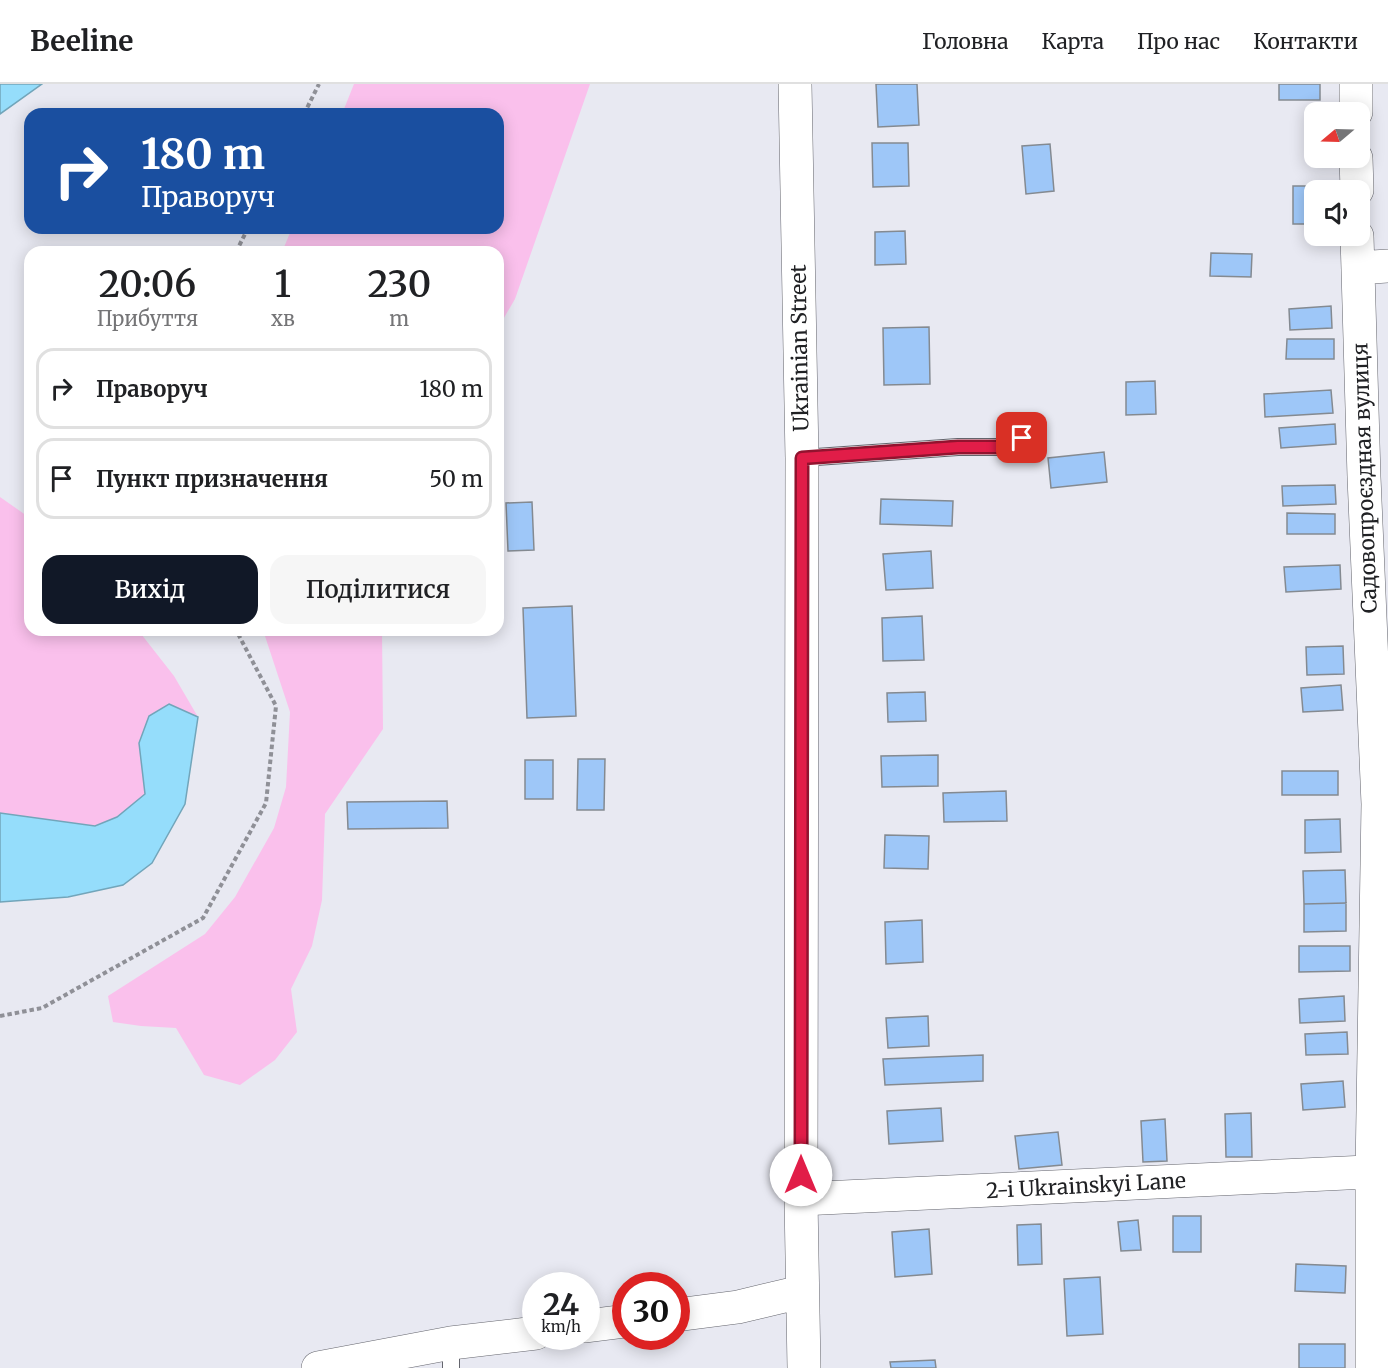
<!DOCTYPE html>
<html lang="uk">
<head>
<meta charset="utf-8">
<style>
  body { margin:0; font-family:Merriweather,serif; background:#f6f6f6; color:#202124; height:100vh; display:flex; flex-direction:column; font-size:22px; white-space:nowrap }
  * { box-sizing:border-box; margin:0 }
  p { font-size:20px; color:#757577 }
  .icon { flex:none; width:33px; height:33px; fill:none; stroke:currentColor; stroke-width:2; stroke-linecap:round; stroke-linejoin:round }
  .map { position:relative; flex:1; overflow:hidden }
  .details { position:absolute; left:24px; top:162px; width:480px; height:390px; display:flex; flex-direction:column; background:#fff; border-radius:18px; box-shadow:0 3px 15px #0003 }
  .details>* { flex:none }
  .guide { position:absolute; left:24px; top:24px; width:480px; height:126px; border-radius:18px; box-shadow:0 3px 15px #0003; background:#1a4fa0; color:#fff; overflow:hidden }
  .needle { width:39px; rotate:251deg }
  .controls { position:absolute; left:1304px; top:18px; display:grid; gap:12px }
  .controls a { display:grid; place-items:center; width:66px; height:66px; border-radius:12px; background:#fff; box-shadow:0 3px 15px #0003; font-size:30px }
  .speed { position:absolute; left:522px; top:1188px; display:flex; gap:12px; font-size:30px; font-weight:700; text-align:center }
  .speed>* { display:grid; place-content:center; width:78px; height:78px; border-radius:50%; background:#fff; box-shadow:0 3px 15px #0003; line-height:1 }
  .speed small { font-size:15px; font-weight:400 }
  .speed .limit { border:9px solid #d22; background:#fff; color:#111 }
  .pin { position:absolute; display:grid; place-items:center; width:51px; height:51px; color:#fff; margin:-26px; border-radius:12px; box-shadow:0 3px 9px #0006 }
  .me { position:absolute; width:66px; margin:-33px; rotate:0deg; stroke-linejoin:round; filter:drop-shadow(0 0 4px #0008) }
  .turn { display:flex; align-items:center; gap:21px; height:126px; padding:0 18px; font-size:27px }
  .turn .icon { width:78px; height:78px; stroke-width:2.5 }
  .turn b { display:block; font-size:42px; line-height:51px }
  .eta { display:flex; justify-content:space-evenly; align-items:center; height:102px; text-align:center }
  .eta b { font-size:36px; font-weight:600; line-height:42px }
  .button { display:flex; gap:12px; margin-top:auto; padding:12px 18px }
  .button a { flex:1; height:69px; border-radius:18px; background:#111827; color:#fff; font-size:24px; font-weight:600; line-height:69px; text-align:center }
  .button a+a { background:#f6f6f6; color:#202124 }
  ul { padding:0; list-style:none }
  li { display:flex; align-items:center; gap:18px; height:81px; margin:0 12px 9px; padding:0 6px; border:3px solid #e0e0e0; border-radius:18px }
  li div { flex:1 }
  li b { display:block; font-size:22px }
  li em { font-style:normal }
  header { display:flex; align-items:center; gap:36px; box-sizing:border-box; height:84px; padding:0 30px; background:#fff; border-bottom:2px solid #e0e0e0 }
  header strong { font-size:28px }
  nav { display:flex; gap:33px; margin-inline-start:auto; font-size:21px }
  .map>svg:first-child { display:block }
</style>
</head>
<body>
<header>
<strong>Beeline</strong>
<nav><a>Головна</a><a>Карта</a><a>Про нас</a><a>Контакти</a></nav>
</header>
<div class="map">
<svg width="1388" height="1284" viewBox="0 0 1388 1284">
  <rect width="100%" height="100%" fill="#e8e9f2"/>
  <path fill="#fac0ec" d="M 354,0 L 590,0 L 515,215 L 498,244 L 498,168 L 282,168 L 292,144 L 498,144 L 498,30 L 342,30 Z
    M 0,413 L 30,434 L 30,546 L 138,546 L 174,592 L 198,633 L 169,620 L 139,659 L 145,710 L 117,733 L 95,742 L 0,729 Z
    M 263,546 L 382,546 L 383,645 L 325,730 L 322,816 L 312,862 L 291,905 L 297,948 L 275,976 L 240,1001 L 204,991 L 176,944 L 141,942 L 113,938 L 108,912 L 205,850 L 235,813 L 274,744 L 286,703 L 290,628 Z"/>
  <path fill="#95ddfb" stroke="#72a5ba" stroke-width="1.5" d="M 0,0 L 42,0 L 0,30 Z
    M 169,620 L 198,633 L 185,720 L 152,779 L 123,801 L 68,813 L 0,818 L 0,729 L 95,742 L 117,733 L 145,710 L 139,659 L 149,632 Z"/>
  <path fill="#9ec7f8" stroke="#848a91" stroke-width="1.5" d="M 876,0 L 917,0 L 919,41 L 878,43 Z
    M 1279,0 L 1320,0 L 1320,16 L 1279,16 Z
    M 872,59 L 908,59 L 909,102 L 873,103 Z
    M 1050,60 L 1054,107 L 1026,110 L 1022,62 Z
    M 1293,102 L 1329,102 L 1329,106 L 1314,106 L 1314,140 L 1293,140 Z
    M 905,147 L 906,180 L 875,181 L 875,148 Z
    M 1211,169 L 1252,170 L 1251,193 L 1210,192 Z
    M 1331,222 L 1332,244 L 1290,246 L 1289,225 Z
    M 929,243 L 930,300 L 884,301 L 883,244 Z
    M 1287,255 L 1334,255 L 1334,275 L 1286,275 Z
    M 1155,297 L 1156,330 L 1126,331 L 1126,298 Z
    M 1331,306 L 1333,329 L 1265,333 L 1264,310 Z
    M 1335,340 L 1336,360 L 1281,364 L 1279,344 Z
    M 1104,368 L 1107,398 L 1051,404 L 1048,374 Z
    M 1335,401 L 1336,420 L 1283,422 L 1282,402 Z
    M 881,415 L 953,417 L 952,442 L 880,440 Z
    M 532,418 L 534,466 L 508,467 L 506,419 Z
    M 1287,429 L 1335,430 L 1335,450 L 1287,450 Z
    M 931,467 L 933,504 L 886,506 L 883,470 Z
    M 1340,481 L 1341,505 L 1286,508 L 1284,483 Z
    M 572,522 L 576,632 L 527,634 L 523,524 Z
    M 922,532 L 924,576 L 883,577 L 882,534 Z
    M 1343,562 L 1344,590 L 1307,591 L 1306,563 Z
    M 1341,601 L 1343,626 L 1303,628 L 1301,604 Z
    M 925,608 L 926,637 L 888,638 L 887,609 Z
    M 938,671 L 938,702 L 882,703 L 881,672 Z
    M 578,675 L 605,675 L 604,726 L 577,726 Z
    M 525,676 L 553,676 L 553,715 L 525,715 Z
    M 1282,687 L 1338,687 L 1338,711 L 1282,711 Z
    M 1006,707 L 1007,737 L 944,738 L 943,709 Z
    M 447,717 L 448,744 L 348,745 L 347,718 Z
    M 1340,735 L 1341,768 L 1305,769 L 1305,736 Z
    M 885,751 L 929,752 L 928,785 L 884,784 Z
    M 1345,786 L 1346,819 L 1304,820 L 1303,787 Z
    M 1346,819 L 1346,847 L 1304,848 L 1304,820 Z
    M 922,836 L 923,878 L 886,880 L 885,838 Z
    M 1299,862 L 1350,862 L 1350,887 L 1299,888 Z
    M 1344,912 L 1345,937 L 1300,939 L 1299,915 Z
    M 928,932 L 929,962 L 888,964 L 886,934 Z
    M 1347,948 L 1348,970 L 1306,971 L 1305,950 Z
    M 983,971 L 983,997 L 885,1001 L 883,975 Z
    M 1343,997 L 1345,1023 L 1303,1026 L 1301,1000 Z
    M 941,1024 L 943,1057 L 889,1060 L 887,1027 Z
    M 1251,1029 L 1252,1073 L 1226,1073 L 1225,1030 Z
    M 1165,1035 L 1167,1077 L 1143,1078 L 1141,1037 Z
    M 1058,1048 L 1062,1081 L 1019,1085 L 1015,1052 Z
    M 1173,1132 L 1201,1132 L 1201,1168 L 1173,1168 Z
    M 1138,1136 L 1141,1166 L 1121,1167 L 1118,1138 Z
    M 1041,1140 L 1042,1180 L 1018,1181 L 1017,1141 Z
    M 929,1145 L 932,1190 L 895,1193 L 892,1148 Z
    M 1296,1180 L 1346,1182 L 1345,1209 L 1295,1207 Z
    M 1100,1193 L 1103,1250 L 1067,1252 L 1064,1195 Z
    M 1299,1260 L 1345,1260 L 1345,1284 L 1299,1284 Z
    M 935,1276 L 936,1284 L 891,1284 L 890,1278 Z"/>
  <g fill="none" stroke-linecap="round" stroke-linejoin="round">
    <g stroke="#64656d" stroke-width="18">
      <path id="service" d="M 802,374 L 958,363 L 1007,363 L 1022,354
        M 451,1259 L 451,1284"/>
    </g>
    <g stroke="#64656d" stroke-width="34">
      <path id="minor" d="M 795,0 L 802,374 L 801,1115 L 804,1284
        M 1356,0 L 1356,28
        M 1356,74 L 1357,106
        M 1357,152 L 1364,393 L 1378,720 L 1372,1088 L 1372,1284
        M 1358,184 L 1388,182
        M 801,1115 L 1388,1087
        M 676,1231 L 738,1223 L 801,1208
        M 586,1242 L 626,1237
        M 318,1284 L 451,1259 L 536,1249"/>
    </g>
    <path stroke="#8f9097" stroke-width="4" stroke-dasharray="4.5 3" stroke-linecap="butt" d="M 304,30 L 319,0
      M 236,168 L 248,144
      M 0,932 L 42,924 L 203,834 L 266,719 L 276,622 L 236,546"/>
    <use href="#service" stroke="#fff" stroke-width="16"/>
    <use href="#minor" stroke="#fff" stroke-width="33"/>
  </g>
  <g fill="none" stroke-linecap="round" stroke-linejoin="round">
    <g stroke="#92132f" stroke-width="15">
      <path id="route" d="M 801,1091 L 802,374 L 958,363 L 1007,363 L 1022,354"/>
    </g>
    <use href="#route" stroke="#e11d48" stroke-width="10"/>
  </g>
  <g text-anchor="middle" stroke-width="4.5" stroke-linejoin="round" paint-order="stroke">
    <g font-size="21" fill="#202124" stroke="#fff">
      <text transform="translate(800 264) rotate(-91)" y="7">Ukrainian Street</text>
      <text transform="translate(1365 394) rotate(-92)" y="7">Садовопроєздная вулиця</text>
      <text transform="translate(1086 1102) rotate(-3)" y="7">2-i Ukrainskyi Lane</text>
    </g>
  </g>
</svg>
<div class="controls">
<a><svg class="needle" viewBox="-14 -14 28 28"><path d="M0-13l5 13h-10z" fill="#e53935"/><path d="M0 13l5-13h-10z" fill="#757577"/></svg></a>
<a><svg class="icon" aria-label="sound" viewBox="0 0 24 24"><path d="M4 9h4l5-4v14l-5-4H4zM17 9q2 3 0 6"/></svg></a>
</div>
<div class="speed"><div>24<small>km/h</small></div><div class="limit">30</div></div>
<div class="pin" style="left:1022px;top:354px;background:#d93025"><svg class="icon" aria-label="arrive" viewBox="0 0 24 24"><path d="M6 21V4h12l-3 4 3 4H6"/></svg></div>
<svg class="me" style="left:801px;top:1091px" viewBox="-20 -20 40 40"><circle r="19" fill="#fff"/><path d="M0-13L10 11 0 6-10 11z" fill="#e11d48"/></svg>
<div class="guide">
<div class="turn"><svg class="icon" aria-label="right" viewBox="0 0 24 24"><path d="M7 20v-9h11M14 6l5 5-5 5"/></svg><div><b>180 m</b>Праворуч</div></div>
</div>
<section class="details">
<div class="eta">
<div><b>20:06</b><p>Прибуття</p></div>
<div><b>1</b><p>хв</p></div>
<div><b>230</b><p>m</p></div>
</div>
<ul>
<li><svg class="icon" aria-label="right" viewBox="0 0 24 24"><path d="M7 20v-9h11M14 6l5 5-5 5"/></svg><div><b>Праворуч</b></div><em>180 m</em></li>
<li><svg class="icon" aria-label="arrive" viewBox="0 0 24 24"><path d="M6 21V4h12l-3 4 3 4H6"/></svg><div><b>Пункт призначення</b></div><em>50 m</em></li>
</ul>
<div class="button"><a>Вихід</a><a>Поділитися</a></div>
</section>
</div>
</body>
</html>
